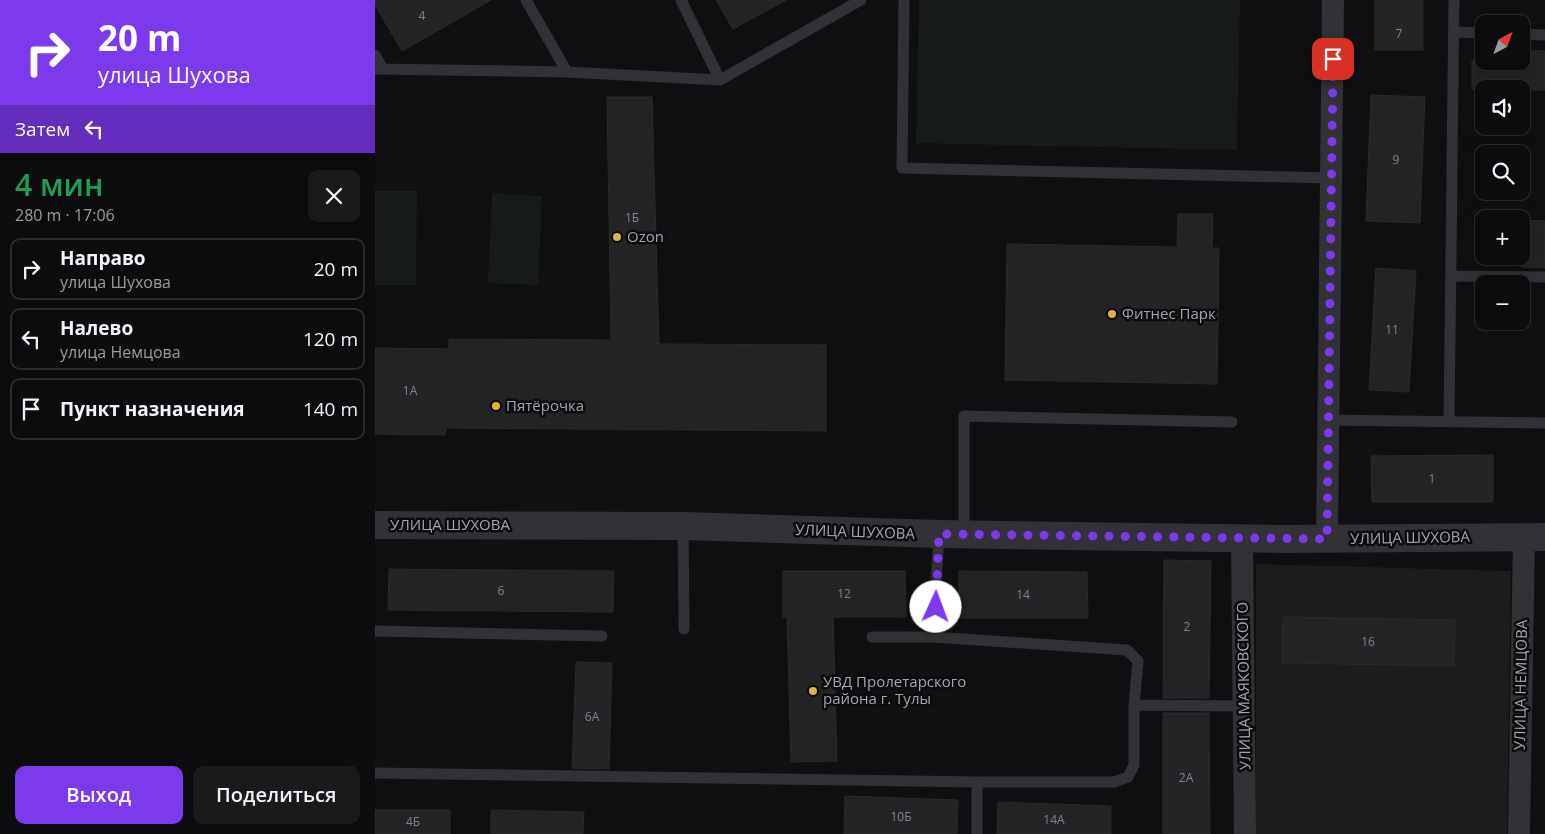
<!DOCTYPE html>
<html lang="ru">
<head>
<meta charset="utf-8">
<style>
  body { margin:0; font-family:"Open Sans",sans-serif; background:#1a1a1c; color:#f1f3f6; height:100vh; display:flex; flex-direction:column; font-size:19px; white-space:nowrap }
  * { box-sizing:border-box; margin:0 }
  p { font-size:16px; color:#9a9b9e }
  .icon { flex:none; width:28px; height:28px; fill:none; stroke:currentColor; stroke-width:2; stroke-linecap:round; stroke-linejoin:round }
  .map { position:relative; flex:1; overflow:hidden }
  .side { display:flex; flex-direction:column; background:#0c0c0e; width:375px }
  .side>* { flex:none }
  .top-card { background:#7c3aed; color:#fff; overflow:hidden }
  .needle { width:32px; rotate:41deg }
  .controls { position:absolute; left:1100px; top:15px; display:grid; gap:10px }
  .controls a { display:grid; place-items:center; width:55px; height:55px; border-radius:10px; background:#0c0c0e; box-shadow:0 5px 20px #0002,0 0 0 1px #2c2c2e; font-size:25px }
  .pin { position:absolute; display:grid; place-items:center; width:42px; height:42px; color:#fff; margin:-21px; border-radius:10px; box-shadow:0 2px 8px #0006 }
  .me { position:absolute; width:55px; margin:-28px; rotate:2deg; stroke-linejoin:round; filter:drop-shadow(0 0 4px #0008) }
  .turn { display:flex; align-items:center; gap:18px; height:105px; padding:0 15px; font-size:22px }
  .turn .icon { width:65px; height:65px; stroke-width:2.5 }
  .turn b { display:block; font-size:35px; line-height:42px }
  .then { display:flex; align-items:center; height:48px; padding:0 15px; background:#0003; gap:10px; font-size:19px }
  .round { display:grid; place-items:center; flex:none; width:52px; height:52px; border-radius:10px; background:#1a1a1c }
  .headline { display:flex; align-items:center; justify-content:space-between; height:85px; padding:0 15px }
  h1 { font-size:30px; font-weight:600; line-height:38px; color:#1e9e55 }
  .primary-button { display:flex; gap:10px; margin-top:auto; padding:10px 15px }
  .primary-button a { flex:1; height:58px; border-radius:10px; background:#7c3aed; color:#fff; font-size:20px; font-weight:600; line-height:58px; text-align:center }
  .primary-button a+a { background:#1a1a1c; color:#f1f3f6 }
  ul { padding:0; list-style:none }
  li { display:flex; align-items:center; gap:15px; height:62px; margin:0 10px 8px; padding:0 5px; border:2px solid #2c2c2e; border-radius:10px }
  li div { flex:1 }
  li b { display:block; font-size:19px }
  li em { font-style:normal }
  main { display:flex; flex:1; min-height:0 }
  .map>svg:first-child { display:block }
</style>
</head>
<body>
<main>
<section class="side">
<div class="top-card">
<div class="turn"><svg class="icon" aria-label="right" viewBox="0 0 24 24"><path d="M7 20v-9h11M14 6l5 5-5 5"/></svg><div><b>20 m</b>улица Шухова</div></div>
<div class="then">Затем<svg class="icon" aria-label="left" viewBox="0 0 24 24"><path d="M17 20v-9H6M10 6l-5 5 5 5"/></svg></div>
</div>
<div class="headline"><div><h1>4 мин</h1><p>280 m · 17:06</p></div><a class="round"><svg class="icon" aria-label="close" viewBox="0 0 24 24"><path d="M6 6l12 12M18 6L6 18"/></svg></a></div>
<ul>
<li><svg class="icon" aria-label="right" viewBox="0 0 24 24"><path d="M7 20v-9h11M14 6l5 5-5 5"/></svg><div><b>Направо</b><p>улица Шухова</p></div><em>20 m</em></li>
<li><svg class="icon" aria-label="left" viewBox="0 0 24 24"><path d="M17 20v-9H6M10 6l-5 5 5 5"/></svg><div><b>Налево</b><p>улица Немцова</p></div><em>120 m</em></li>
<li><svg class="icon" aria-label="arrive" viewBox="0 0 24 24"><path d="M6 21V4h12l-3 4 3 4H6"/></svg><div><b>Пункт назначения</b></div><em>140 m</em></li>
</ul>
<div class="primary-button"><a>Выход</a><a>Поделиться</a></div>
</section>
<div class="map">
<svg width="1170" height="834" viewBox="0 0 1170 834">
  <rect width="100%" height="100%" fill="#101012"/>
  <path fill="#1d1d1e" d="M 881,564 L 1136,571 L 1132,834 L 881,834 Z"/>
  <path fill="#171c18" d="M 544,0 L 865,0 L 862,150 L 541,143 Z
    M 0,191 L 42,191 L 41,285 L 0,285 Z
    M 117,193 L 167,196 L 163,285 L 113,283 Z"/>
  <path fill="#242325" stroke="#2b2b2d" d="M 0,0 L 116,0 L 27,51 L 0,5 Z
    M 341,0 L 411,0 L 358,29 Z
    M 1000,0 L 1048,0 L 1048,50 L 1000,50 Z
    M 1146,51 L 1170,51 L 1170,90 L 1097,89 L 1097,61 L 1146,61 Z
    M 996,95 L 1050,97 L 1045,223 L 991,221 Z
    M 232,97 L 277,97 L 284,344 L 451,345 L 451,431 L 71,428 L 70,435 L 0,434 L 0,348 L 74,349 L 74,339 L 236,340 Z
    M 803,214 L 838,214 L 837,248 L 844,248 L 842,384 L 630,380 L 632,244 L 802,247 Z
    M 1146,220 L 1170,221 L 1170,268 L 1146,267 Z
    M 1001,268 L 1041,271 L 1034,392 L 994,390 Z
    M 1118,455 L 1118,502 L 997,502 L 996,456 Z
    M 789,560 L 836,561 L 834,698 L 788,698 Z
    M 14,569 L 239,571 L 238,612 L 13,610 Z
    M 408,571 L 530,571 L 531,617 L 458,617 L 462,761 L 416,762 L 412,617 L 408,617 Z
    M 584,571 L 712,572 L 713,618 L 584,618 Z
    M 908,617 L 1080,620 L 1079,666 L 907,663 Z
    M 201,662 L 237,663 L 234,769 L 197,768 Z
    M 788,713 L 834,713 L 835,834 L 788,834 Z
    M 470,796 L 583,800 L 582,834 L 469,834 Z
    M 623,802 L 736,806 L 736,834 L 622,834 Z
    M 0,810 L 75,810 L 75,834 L 0,834 Z
    M 116,810 L 209,812 L 208,834 L 116,834 Z"/>
  <g fill="none" stroke-linecap="round" stroke-linejoin="round">
    <path stroke="#323236" stroke-width="11" d="M 151,0 L 192,72
      M 306,0 L 345,80
      M 529,0 L 527,168 L 956,178
      M 1078,32 L 1109,33
      M 1146,34 L 1170,35
      M 0,55 L 8,69
      M 0,69 L 192,72 L 345,80 L 486,0
      M 1076,276 L 1170,277
      M 953,420 L 1170,423
      M 1074,421 L 1079,0
      M 308,526 L 309,629
      M 589,534 L 589,416 L 857,422
      M 0,631 L 227,636
      M 497,637 L 558,637 L 752,650 L 763,661 L 759,705
      M 558,637 L 564,534
      M 0,773 L 602,782 L 739,782 L 753,777 L 759,765 L 759,705 L 868,706
      M 602,834 L 602,782"/>
    <path stroke="#323236" stroke-width="22" d="M 867,539 L 870,834
      M 952,539 L 958,0
      M 1144,834 L 1149,536"/>
    <path stroke="#323236" stroke-width="28" d="M 0,525 L 308,526 L 564,534 L 906,539 L 1170,537"/>
  </g>
  <g fill="none" stroke-linecap="round" stroke-linejoin="round">
    <path stroke="#7c3aed" stroke-width="9" stroke-dasharray="0 16.2" d="M 561,607 L 564,534 L 952,539 L 958,59"/>
  </g>
  <g fill="#dcb53e" stroke="#0c0b0c" stroke-width="2">
    <circle cx="242" cy="237" r="5"/>
    <circle cx="737" cy="314" r="5"/>
    <circle cx="121" cy="406" r="5"/>
    <circle cx="438" cy="691" r="5"/>
  </g>
  <g text-anchor="middle" stroke-width="5" stroke-linejoin="round" paint-order="stroke">
    <g font-size="12" fill="#82848d">
      <text x="47" y="20">4</text>
      <text x="1024" y="38">7</text>
      <text x="1021" y="164">9</text>
      <text x="257" y="222">1Б</text>
      <text x="1017" y="334">11</text>
      <text x="35" y="395">1А</text>
      <text x="1057" y="483">1</text>
      <text x="126" y="595">6</text>
      <text x="469" y="598">12</text>
      <text x="648" y="599">14</text>
      <text x="812" y="631">2</text>
      <text x="993" y="646">16</text>
      <text x="217" y="721">6А</text>
      <text x="811" y="782">2А</text>
      <text x="526" y="821">10Б</text>
      <text x="679" y="824">14А</text>
      <text x="38" y="826">4Б</text>
    </g>
    <g font-size="15" fill="#a3a6b1" stroke="#0c0b0c" text-anchor="start">
      <text x="252" y="242">Ozon</text>
      <text x="747" y="319">Фитнес Парк</text>
      <text x="131" y="411">Пятёрочка</text>
      <text x="448" y="687">УВД Пролетарского<tspan x="448" dy="17">района г. Тулы</tspan></text>
    </g>
    <g font-size="15" fill="#a3a6b1" stroke="#0c0b0c">
      <text x="75" y="530">УЛИЦА ШУХОВА</text>
      <text transform="translate(480 532) rotate(2)" y="5">УЛИЦА ШУХОВА</text>
      <text transform="translate(1035 538) rotate(-1)" y="5">УЛИЦА ШУХОВА</text>
      <text transform="translate(1146 685) rotate(-89)" y="5">УЛИЦА НЕМЦОВА</text>
      <text transform="translate(869 686) rotate(-91)" y="5">УЛИЦА МАЯКОВСКОГО</text>
    </g>
  </g>
</svg>
<div class="controls">
<a><svg class="needle" viewBox="-14 -14 28 28"><path d="M0-13l5 13h-10z" fill="#e53935"/><path d="M0 13l5-13h-10z" fill="#9a9b9e"/></svg></a>
<a><svg class="icon" aria-label="sound" viewBox="0 0 24 24"><path d="M4 9h4l5-4v14l-5-4H4zM17 9q2 3 0 6"/></svg></a>
<a><svg class="icon" aria-label="search" viewBox="0 0 24 24"><circle cx="10" cy="10" r="6"/><path d="M15 15l6 6"/></svg></a>
<a>+</a>
<a>−</a>
</div>
<div class="pin" style="left:958px;top:59px;background:#d93025"><svg class="icon" aria-label="arrive" viewBox="0 0 24 24"><path d="M6 21V4h12l-3 4 3 4H6"/></svg></div>
<svg class="me" style="left:561px;top:607px" viewBox="-20 -20 40 40"><circle r="19" fill="#fff"/><path d="M0-13L10 11 0 6-10 11z" fill="#7c3aed"/></svg>
</div>
</main>
</body>
</html>
